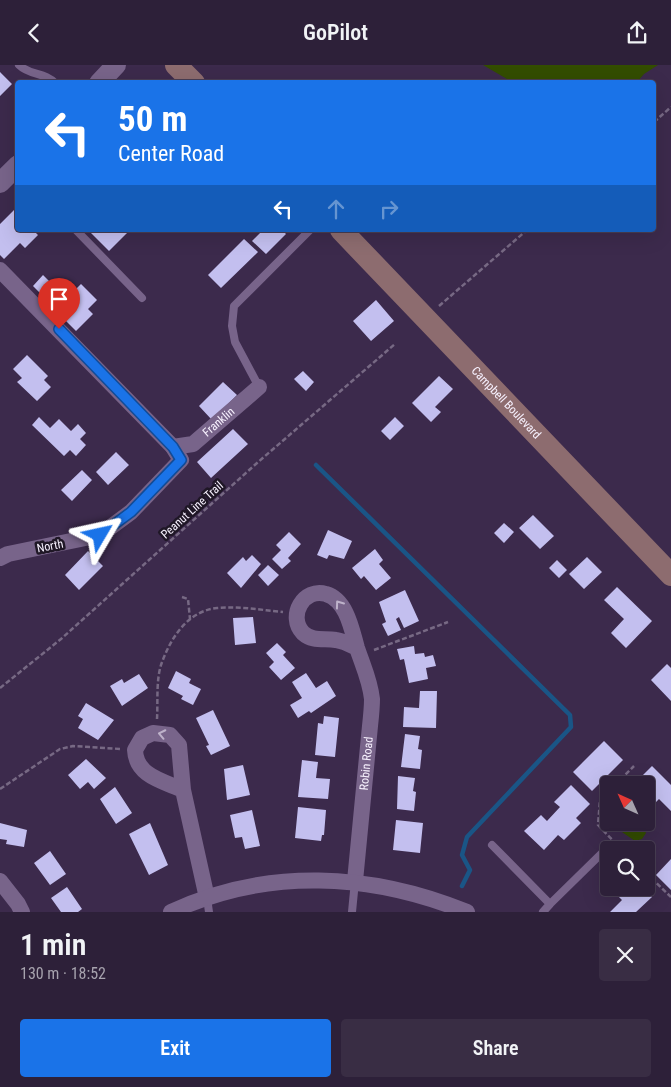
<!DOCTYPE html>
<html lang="en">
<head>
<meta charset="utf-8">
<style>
  body { margin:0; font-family:"Roboto Condensed",sans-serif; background:#392d44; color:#f1f3f6; height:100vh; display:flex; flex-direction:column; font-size:19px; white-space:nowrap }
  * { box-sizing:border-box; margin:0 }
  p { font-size:16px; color:#a7a3ae }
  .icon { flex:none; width:28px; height:28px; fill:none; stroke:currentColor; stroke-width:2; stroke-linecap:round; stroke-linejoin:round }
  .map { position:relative; height:847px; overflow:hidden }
  .panel { display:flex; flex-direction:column; background:#2d2039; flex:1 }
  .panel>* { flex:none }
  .top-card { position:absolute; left:15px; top:15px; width:641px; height:152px; border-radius:5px; box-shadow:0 5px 20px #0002,0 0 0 1px #483e53; background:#1a73e8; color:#fff; overflow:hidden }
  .needle { width:32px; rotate:315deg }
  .tools { position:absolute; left:600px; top:711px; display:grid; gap:10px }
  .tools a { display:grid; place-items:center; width:55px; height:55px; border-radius:5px; background:#2d2039; box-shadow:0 5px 20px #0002,0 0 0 1px #483e53; font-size:25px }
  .pin { position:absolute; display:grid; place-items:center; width:42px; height:42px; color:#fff; margin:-51px -21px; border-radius:50% 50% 50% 0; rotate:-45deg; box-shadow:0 0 5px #0007 }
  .pin .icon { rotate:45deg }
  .me { position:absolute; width:55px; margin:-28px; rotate:54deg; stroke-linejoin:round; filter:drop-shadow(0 0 4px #0008) }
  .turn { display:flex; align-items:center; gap:18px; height:105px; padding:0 20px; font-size:22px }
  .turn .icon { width:65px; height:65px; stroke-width:2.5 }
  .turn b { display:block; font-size:35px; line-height:42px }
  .lanes { display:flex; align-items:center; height:48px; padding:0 20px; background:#0003; justify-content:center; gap:25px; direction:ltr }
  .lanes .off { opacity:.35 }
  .round { display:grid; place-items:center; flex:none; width:52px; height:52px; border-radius:5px; background:#392d44 }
  .headline { display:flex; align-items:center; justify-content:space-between; height:85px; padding:0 20px }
  h1 { font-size:30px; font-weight:600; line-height:38px }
  .action { display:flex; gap:10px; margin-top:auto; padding:10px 20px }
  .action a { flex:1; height:58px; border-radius:5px; background:#1a73e8; color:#fff; font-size:20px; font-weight:600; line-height:58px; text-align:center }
  .action a+a { background:#392d44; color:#f1f3f6 }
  header { display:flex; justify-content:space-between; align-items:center; height:65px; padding:0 20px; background:#2d2039; font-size:22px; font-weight:600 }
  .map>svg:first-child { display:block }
</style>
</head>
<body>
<header><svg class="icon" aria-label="back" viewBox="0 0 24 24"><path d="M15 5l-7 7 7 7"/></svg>GoPilot<svg class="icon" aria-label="share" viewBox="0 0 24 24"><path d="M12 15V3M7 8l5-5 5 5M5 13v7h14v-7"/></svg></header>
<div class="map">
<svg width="671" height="847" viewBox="0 0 671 847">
  <rect width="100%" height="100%" fill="#3c2a4c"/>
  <path fill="#334d00" d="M 483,0 L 658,0 L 644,9 L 637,17 L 512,17 Z
    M 627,758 L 640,758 L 646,768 L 642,774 L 635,776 L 622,767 L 622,762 Z"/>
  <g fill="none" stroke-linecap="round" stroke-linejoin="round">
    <path stroke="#1a5586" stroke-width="4.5" d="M 316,400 L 570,650 L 571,662 L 467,772 L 462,790 L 470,805 L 462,821"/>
  </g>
  <path fill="#c3bfef" d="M 0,7 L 12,19 L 0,31 Z
    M 14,145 L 18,149 L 18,165 L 33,165 L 38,170 L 25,183 L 20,178 L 4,194 L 0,190 L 0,159 Z
    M 88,165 L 130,165 L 109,186 Z
    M 263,165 L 282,165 L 286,169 L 266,189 L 252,176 Z
    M 244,174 L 258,187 L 221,223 L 208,210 Z
    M 43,210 L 59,226 L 48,236 L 33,221 Z
    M 81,219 L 97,235 L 88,244 L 93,249 L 76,266 L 55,245 Z
    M 376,235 L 394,256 L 371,276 L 353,256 Z
    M 27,290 L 48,311 L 44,315 L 51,322 L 37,336 L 17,317 L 22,313 L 13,304 Z
    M 303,306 L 314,317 L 306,326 L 294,314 Z
    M 439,311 L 453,324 L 435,342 L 441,347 L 431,357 L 412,338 Z
    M 223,317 L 237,330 L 212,355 L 199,341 Z
    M 39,352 L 50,363 L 59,354 L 71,366 L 78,359 L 86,368 L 80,374 L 86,380 L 76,391 L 70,385 L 64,391 L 32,360 Z
    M 395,352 L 404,361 L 390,375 L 381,366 Z
    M 233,364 L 248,379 L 211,413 L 197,397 Z
    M 116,387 L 129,400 L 108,420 L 96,407 Z
    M 82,405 L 92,415 L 72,436 L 61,425 Z
    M 533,450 L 554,471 L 540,484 L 519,463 Z
    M 504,458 L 514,467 L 504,478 L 494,468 Z
    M 328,465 L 352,476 L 344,494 L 329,490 L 327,494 L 317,490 Z
    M 289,467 L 301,479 L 288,493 L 291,496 L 282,504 L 272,494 L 281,485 L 276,480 Z
    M 375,484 L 383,495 L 379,499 L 391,513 L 376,525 L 364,511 L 361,514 L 352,503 Z
    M 88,486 L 103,501 L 79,525 L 65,510 Z
    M 252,490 L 261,499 L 241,523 L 227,508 L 243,492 L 246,496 Z
    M 587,492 L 602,507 L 584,524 L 569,509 Z
    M 557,495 L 567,505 L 559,513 L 549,503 Z
    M 268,500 L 279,510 L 268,521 L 258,510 Z
    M 617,522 L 652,556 L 626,583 L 611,568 L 624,554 L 604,535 Z
    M 405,525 L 419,556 L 404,563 L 399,552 L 396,554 L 401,565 L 388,571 L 382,559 L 386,557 L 379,537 Z
    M 253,552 L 256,578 L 235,580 L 233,553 Z
    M 277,578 L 286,587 L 283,590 L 295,603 L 281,615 L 269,602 L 274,597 L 266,588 Z
    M 414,581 L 415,589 L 424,588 L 425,592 L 433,590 L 436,601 L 426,603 L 428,614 L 409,618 L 404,594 L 400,595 L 397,584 Z
    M 667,599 L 671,603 L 671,636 L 651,615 Z
    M 176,606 L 191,614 L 189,618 L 201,624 L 193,640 L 181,634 L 183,631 L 168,623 Z
    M 306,608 L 316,623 L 327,616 L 336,631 L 311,648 L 309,646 L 298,653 L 290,640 L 302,633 L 292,617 Z
    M 139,609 L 148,623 L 122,641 L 110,621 L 122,614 L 124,618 Z
    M 420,626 L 437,626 L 436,663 L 403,662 L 404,642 L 419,643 Z
    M 86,638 L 114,655 L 98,675 L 78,663 L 83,654 L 78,651 Z
    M 213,645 L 230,681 L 211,690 L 206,681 L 209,680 L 196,653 Z
    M 324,651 L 339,653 L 335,692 L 315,690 L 318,658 L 323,659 Z
    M 405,669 L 420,671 L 418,684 L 422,685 L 420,704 L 401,702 Z
    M 604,676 L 623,695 L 592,726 L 573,707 Z
    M 86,694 L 106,713 L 94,724 L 88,717 L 80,724 L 68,710 Z
    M 302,695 L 318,697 L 316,713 L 330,714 L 328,734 L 298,732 Z
    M 243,700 L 250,730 L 227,735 L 224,704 Z
    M 652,701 L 671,720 L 671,746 L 659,734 L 653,740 L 646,733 L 646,720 L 633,720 Z
    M 398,711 L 415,713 L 413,726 L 416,727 L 414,746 L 397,744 Z
    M 571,720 L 590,739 L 576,753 L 581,758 L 564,775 L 558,770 L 544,785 L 524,766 L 541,750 L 547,756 L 560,742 L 554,737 Z
    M 115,722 L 132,748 L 116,759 L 100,734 Z
    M 298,742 L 326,745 L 324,770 L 322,770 L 321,776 L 295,773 Z
    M 252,745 L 260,781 L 245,784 L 242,772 L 235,773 L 230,750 Z
    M 396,755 L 423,758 L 420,788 L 393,785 Z
    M 0,758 L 27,765 L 24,782 L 6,779 L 7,775 L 0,774 Z
    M 150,758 L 168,800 L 149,810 L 129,769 Z
    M 50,786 L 66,809 L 50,820 L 34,798 Z
    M 671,794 L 671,825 L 656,810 Z
    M 67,822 L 82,844 L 78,847 L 61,847 L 51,833 Z
    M 622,822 L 643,822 L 652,832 L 636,847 L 610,847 L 622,835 L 616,829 Z"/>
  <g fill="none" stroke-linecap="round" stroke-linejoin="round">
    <path stroke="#776984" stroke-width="2.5" stroke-dasharray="5 2.5" stroke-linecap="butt" d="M 654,57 L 671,42
      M 439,241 L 527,165
      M 182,532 L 188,534 L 190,554
      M 374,585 L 448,557
      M 0,623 L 61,574 L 257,398 L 395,279
      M 157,654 C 158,637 156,616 161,600 C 170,574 187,546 217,543 C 239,541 261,545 283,547
      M 615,720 L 634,701
      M 0,724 L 60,684 L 73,681 L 121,684
      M 609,726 L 600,735 L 598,760 L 622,785
      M 646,808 L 671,832"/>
    <path stroke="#78648a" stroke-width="8" d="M 19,0 C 30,11 45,7 55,18
      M 76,165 L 142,233
      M 259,322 L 235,277 L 232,261 L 234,241 L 310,165
      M 492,780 L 550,839 L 602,788
      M 207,833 L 209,847
      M 352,847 L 355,816
      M 543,847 L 550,839"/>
    <g stroke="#78648a" stroke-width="16">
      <path d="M 0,205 L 173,382 L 181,395 L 131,447 L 100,470 L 8,489 L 0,493"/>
      <path id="s1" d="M 173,382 L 193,379 L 259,322"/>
      <path d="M 183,725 C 163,716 136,711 135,685 L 142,673 L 153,668 L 170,670 L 179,680 L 183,725 L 207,833"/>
      <path d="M 0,816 L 18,839 L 22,847"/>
      <path id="s2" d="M 355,816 L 370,661 C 371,652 372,643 372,634 C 370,615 363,601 357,583 C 352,566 347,535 326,529 C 304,522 287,551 303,568 C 313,577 324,573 336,575 C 344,576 351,580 357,583"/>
      <path d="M 171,847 C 267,802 371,808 467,847"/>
    </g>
    <path stroke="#78648a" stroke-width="20" d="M 99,18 L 116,0
      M 0,118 L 18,100"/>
    <g stroke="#8d6c6f" stroke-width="22">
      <path d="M 176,0 L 194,18"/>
      <path id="s3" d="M 341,165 L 671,510"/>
    </g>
  </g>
  <defs><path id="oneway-chevron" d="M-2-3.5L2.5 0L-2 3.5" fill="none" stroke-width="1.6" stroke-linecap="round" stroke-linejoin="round" transform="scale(1.25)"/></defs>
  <g stroke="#beb2ca">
    <use href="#oneway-chevron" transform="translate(339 539) rotate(-126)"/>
    <use href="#oneway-chevron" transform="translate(162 669) rotate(-168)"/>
  </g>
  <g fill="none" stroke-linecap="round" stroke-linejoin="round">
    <g stroke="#114b97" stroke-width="12">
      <path id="route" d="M 59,264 L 173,382 L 181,395 L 131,447 L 100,470"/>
    </g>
    <use href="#route" stroke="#1a73e8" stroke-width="9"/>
  </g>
  <g text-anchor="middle" stroke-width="5" stroke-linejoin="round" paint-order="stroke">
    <g font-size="12" fill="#f7f1fe" stroke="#1f1726">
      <text dy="4" stroke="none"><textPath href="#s3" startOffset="239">Campbell Boulevard</textPath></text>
      <text dy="4" stroke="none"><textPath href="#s1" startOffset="54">Franklin</textPath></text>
      <text transform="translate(192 445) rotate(-42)" y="4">Peanut Line Trail</text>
      <text transform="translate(50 481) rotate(-11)" y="4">North</text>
      <text dy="4" stroke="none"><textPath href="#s2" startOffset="118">Robin Road</textPath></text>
    </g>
  </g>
</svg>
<div class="tools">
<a><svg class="needle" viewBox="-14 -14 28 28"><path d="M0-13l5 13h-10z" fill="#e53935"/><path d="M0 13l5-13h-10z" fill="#a7a3ae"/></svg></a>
<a><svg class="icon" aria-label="search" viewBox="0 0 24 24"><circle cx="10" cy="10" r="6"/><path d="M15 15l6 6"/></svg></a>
</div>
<div class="pin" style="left:59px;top:264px;background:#d93025"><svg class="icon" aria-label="arrive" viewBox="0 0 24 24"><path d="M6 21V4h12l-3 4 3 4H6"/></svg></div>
<svg class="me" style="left:100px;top:470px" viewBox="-20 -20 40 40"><path d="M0-17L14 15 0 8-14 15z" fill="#1a73e8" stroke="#fff" stroke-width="4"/></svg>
<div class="top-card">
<div class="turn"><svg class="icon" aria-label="left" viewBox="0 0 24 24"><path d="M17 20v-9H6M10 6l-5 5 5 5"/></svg><div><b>50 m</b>Center Road</div></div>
<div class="lanes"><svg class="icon" aria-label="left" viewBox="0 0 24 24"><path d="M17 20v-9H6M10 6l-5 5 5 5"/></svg><svg class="icon off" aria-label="ahead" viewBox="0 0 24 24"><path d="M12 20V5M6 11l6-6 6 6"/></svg><svg class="icon off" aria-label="right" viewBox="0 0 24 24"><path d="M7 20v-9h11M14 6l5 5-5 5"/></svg></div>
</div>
</div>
<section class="panel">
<div class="headline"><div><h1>1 min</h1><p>130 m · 18:52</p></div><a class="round"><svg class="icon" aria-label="close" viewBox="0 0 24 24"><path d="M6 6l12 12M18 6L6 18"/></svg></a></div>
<div class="action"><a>Exit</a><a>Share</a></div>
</section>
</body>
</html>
